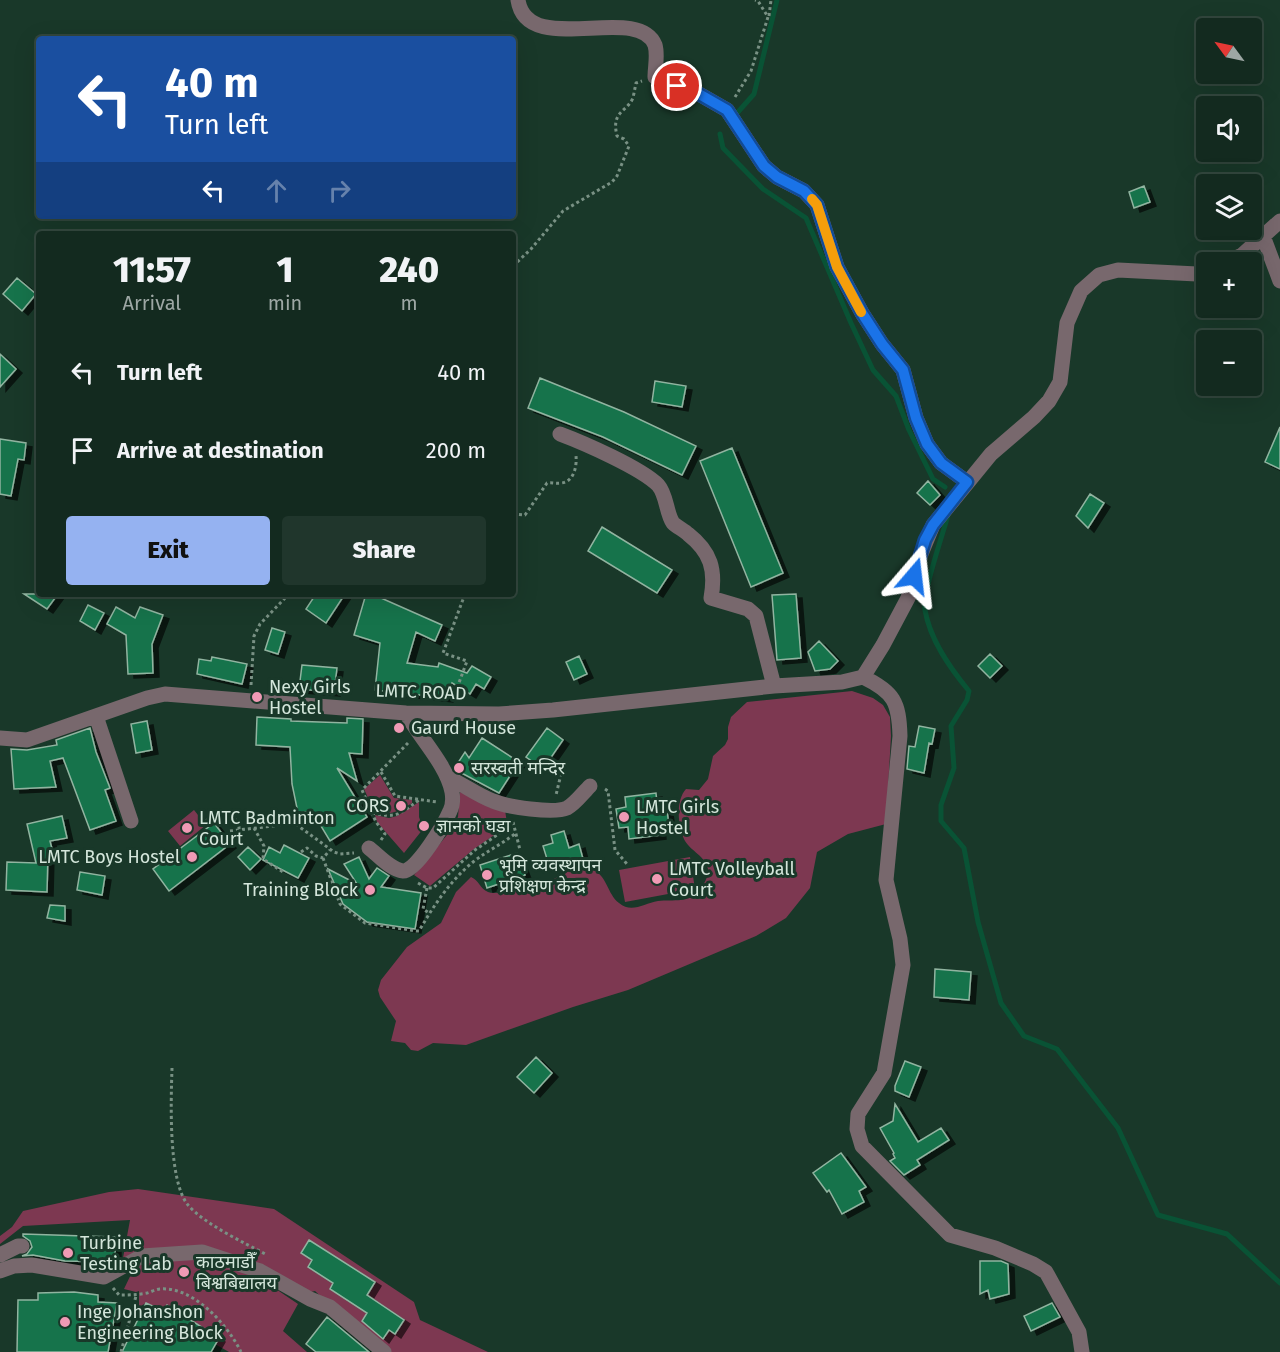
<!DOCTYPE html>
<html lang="en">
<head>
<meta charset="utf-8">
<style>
  body { margin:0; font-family:"Fira Sans","Noto Sans Devanagari",sans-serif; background:#20362c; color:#f1f3f6; height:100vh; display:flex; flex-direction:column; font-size:22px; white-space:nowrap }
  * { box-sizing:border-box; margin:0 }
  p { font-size:20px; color:#9da7a4 }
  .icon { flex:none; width:33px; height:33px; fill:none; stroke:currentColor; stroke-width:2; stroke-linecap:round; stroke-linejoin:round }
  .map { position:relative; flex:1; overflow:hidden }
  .panel { position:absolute; left:36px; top:231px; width:480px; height:366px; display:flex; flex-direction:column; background:#132a1f; border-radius:6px; box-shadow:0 6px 24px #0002,0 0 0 2px #32463d }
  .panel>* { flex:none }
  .hud { position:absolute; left:36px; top:36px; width:480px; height:183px; border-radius:6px; box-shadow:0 6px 24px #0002,0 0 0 2px #32463d; background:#1a4fa0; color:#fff; overflow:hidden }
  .needle { width:39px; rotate:303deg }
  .controls { position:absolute; left:1196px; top:18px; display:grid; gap:12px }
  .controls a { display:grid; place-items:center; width:66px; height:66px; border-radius:6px; background:#132a1f; box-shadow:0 6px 24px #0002,0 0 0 2px #32463d; font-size:30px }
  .pin { position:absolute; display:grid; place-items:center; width:51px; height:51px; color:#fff; margin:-26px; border:3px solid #fff; border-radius:50%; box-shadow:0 2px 6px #0007 }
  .me { position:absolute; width:66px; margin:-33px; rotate:17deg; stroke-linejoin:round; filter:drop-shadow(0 0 4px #0008) }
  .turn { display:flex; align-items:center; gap:21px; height:126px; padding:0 30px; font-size:27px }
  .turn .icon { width:78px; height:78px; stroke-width:2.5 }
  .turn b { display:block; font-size:42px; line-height:51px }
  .lanes { display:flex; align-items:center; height:57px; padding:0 30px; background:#0003; justify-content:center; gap:30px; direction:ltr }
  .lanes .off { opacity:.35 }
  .eta { display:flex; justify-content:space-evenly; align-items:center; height:102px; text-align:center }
  .eta b { font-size:36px; font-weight:800; line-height:42px }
  .action { display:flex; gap:12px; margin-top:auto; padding:12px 30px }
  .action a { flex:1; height:69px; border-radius:6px; background:#95b2f1; color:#111; font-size:24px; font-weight:800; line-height:69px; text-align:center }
  .action a+a { background:#20362c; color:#f1f3f6 }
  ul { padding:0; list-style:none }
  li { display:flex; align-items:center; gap:18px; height:78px; padding:0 30px }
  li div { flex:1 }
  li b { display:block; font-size:22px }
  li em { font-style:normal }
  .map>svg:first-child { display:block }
</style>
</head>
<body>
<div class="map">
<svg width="1280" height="1352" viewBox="0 0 1280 1352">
  <defs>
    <filter id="shadow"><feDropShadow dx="6" dy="4" stdDeviation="0" flood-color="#0009"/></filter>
  </defs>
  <rect width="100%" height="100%" fill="#193829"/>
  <path fill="#7d3851" d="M 852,691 L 873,698 L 883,705 L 890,717 L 891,736 L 886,824 L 848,834 L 817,852 L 810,888 L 786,918 L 756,936 L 628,990 L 573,1007 L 466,1045 L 433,1043 L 418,1051 L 411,1050 L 405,1043 L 391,1041 L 396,1021 L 380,997 L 378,990 L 381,980 L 407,947 L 441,923 L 456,892 L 471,877 C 479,880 480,889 488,892 C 500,897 515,883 527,881 C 534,880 542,884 549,881 C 563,876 575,863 591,869 C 607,874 607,894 619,903 C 632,914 644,903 658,901 C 673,899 690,904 700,890 C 704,884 709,876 708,869 C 706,857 691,851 685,841 C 678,828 675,801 686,789 L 699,790 L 708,779 L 713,756 L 725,745 L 728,739 L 728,727 L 731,717 L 747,702 Z
    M 380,775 L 394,798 L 412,800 L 412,803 C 398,812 390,816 374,811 L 364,789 Z
    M 460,792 L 505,810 L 507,823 L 503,829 L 474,849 L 430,886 L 414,875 L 447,835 L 458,817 Z
    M 419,802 L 419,817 L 423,829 L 404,853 L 377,822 L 375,815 L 389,818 L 397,816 Z
    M 194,810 L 206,825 L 180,846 L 168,831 Z
    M 690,857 L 695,889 L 625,902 L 619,870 Z
    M 138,1189 L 274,1209 L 414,1302 L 420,1320 L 488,1352 L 380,1352 L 315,1291 L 303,1294 L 267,1283 L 298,1304 L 283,1331 L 307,1352 L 229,1352 L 215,1344 L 219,1338 L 198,1324 L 194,1331 L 182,1323 L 184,1315 L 167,1305 L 163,1311 L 146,1303 L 139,1307 L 139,1291 L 136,1292 L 124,1289 L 135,1266 L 123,1258 L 130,1220 L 23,1226 L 0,1244 L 0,1236 L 12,1227 L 23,1211 L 109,1192 Z"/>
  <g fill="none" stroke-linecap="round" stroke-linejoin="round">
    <path stroke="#095335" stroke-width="5" d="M 738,112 L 754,94 L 777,0
      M 720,134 L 723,148 L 763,189 L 806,218 L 851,323 L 873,370 L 896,396 L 909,430 L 933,479 L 945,487
      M 948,515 C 943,534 922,593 925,610 C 930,640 950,668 969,691 L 967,700 L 951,726 L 954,768 L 941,805 L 941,821 L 964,848 L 978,922 L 1001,1003 L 1024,1036 L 1057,1049 L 1118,1128 L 1158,1215 L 1227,1234 L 1280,1283"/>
  </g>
  <path fill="#13734c" stroke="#91b4a0" stroke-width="1.5" filter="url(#shadow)" d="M 1144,186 L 1150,202 L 1134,208 L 1129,192 Z
    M 17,278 L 36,294 L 22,311 L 3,294 Z
    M 0,354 L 16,369 L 0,387 Z
    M 540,378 L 624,412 L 696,446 L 682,475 L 603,437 L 528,408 Z
    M 655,381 L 686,386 L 682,407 L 652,402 Z
    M 1280,427 L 1280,469 L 1265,462 Z
    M 0,439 L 26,443 L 24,460 L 18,459 L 11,496 L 0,494 Z
    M 732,448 L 783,573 L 751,587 L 700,461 Z
    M 928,481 L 940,495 L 930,505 L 917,493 Z
    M 1090,494 L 1104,503 L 1088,528 L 1076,516 Z
    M 602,527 L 672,570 L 657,593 L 588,551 Z
    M 24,594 L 58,594 L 47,609 Z
    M 316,594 L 345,594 L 326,623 L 306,609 Z
    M 366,594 L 372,594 L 442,625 L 435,641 L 416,632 L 407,663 L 438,667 L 439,663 L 467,673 L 472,666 L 491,677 L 484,689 L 476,684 L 470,694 L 452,683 L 447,698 L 375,690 L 380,643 L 354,635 Z
    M 796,594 L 801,658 L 777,660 L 772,595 Z
    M 88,605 L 104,613 L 95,630 L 80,621 Z
    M 116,607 L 135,618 L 140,607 L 163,615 L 152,644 L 153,673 L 128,674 L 126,635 L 107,624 Z
    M 272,628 L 285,632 L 278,654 L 265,650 Z
    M 819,641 L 838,661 L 830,669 L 815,671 L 808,652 Z
    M 990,654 L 1002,666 L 990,678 L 978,666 Z
    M 579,656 L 587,674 L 574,680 L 566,662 Z
    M 212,657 L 247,664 L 242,684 L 197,674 L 199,659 L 211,661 Z
    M 302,665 L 337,668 L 334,692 L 299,689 Z
    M 257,717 L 291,719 L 291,721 L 347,723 L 347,718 L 363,719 L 362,754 L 349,753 L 357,781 L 337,768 L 367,817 L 330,841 L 312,811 L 298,813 L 292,784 L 290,747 L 256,745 Z
    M 147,721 L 152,750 L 136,753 L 131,724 Z
    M 919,726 L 935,729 L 932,744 L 929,743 L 924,773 L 907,769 L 909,746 L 915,747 Z
    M 90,728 L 96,752 L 110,788 L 105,790 L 116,821 L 90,830 L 63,758 L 50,761 L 56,787 L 14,789 L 11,749 L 27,750 L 57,745 L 56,740 Z
    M 547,728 L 563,740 L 543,769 L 526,757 Z
    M 482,738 L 519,762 L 499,793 L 454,769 L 465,752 L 469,758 Z
    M 656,793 L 657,804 L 666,803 L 669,825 L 659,826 L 660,835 L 629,839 L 628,827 L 619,828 L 616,809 L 626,807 L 625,797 Z
    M 62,816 L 67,838 L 50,841 L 53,853 L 48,854 L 47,892 L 6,890 L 7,862 L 36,863 L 27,824 Z
    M 214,823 L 230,844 L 169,891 L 153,869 Z
    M 564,831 L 569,848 L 579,844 L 583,859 L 555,867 L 552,858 L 547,859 L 543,846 L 553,843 L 551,835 Z
    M 284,845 L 309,858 L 298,878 L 263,860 L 269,847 L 280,853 Z
    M 248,847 L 261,859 L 250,870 L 238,857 Z
    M 517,853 L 525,875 L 487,888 L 480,865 Z
    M 359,857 L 369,879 L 377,868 L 389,876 L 381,887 L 421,893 L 415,929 L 367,922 L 343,904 L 328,869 L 357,884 L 344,864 Z
    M 80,872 L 105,876 L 102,895 L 77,890 Z
    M 50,905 L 65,906 L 65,921 L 47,918 Z
    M 935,969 L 971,972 L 969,1000 L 934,997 Z
    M 536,1057 L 552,1073 L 534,1093 L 517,1077 Z
    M 905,1061 L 921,1067 L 909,1097 L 895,1091 L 895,1086 Z
    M 895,1104 L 918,1142 L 941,1128 L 949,1140 L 917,1160 L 920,1165 L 904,1175 L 890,1161 L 895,1158 L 893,1154 L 894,1153 L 880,1128 L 893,1121 Z
    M 841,1153 L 866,1187 L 859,1191 L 864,1202 L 842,1214 L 829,1190 L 827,1192 L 813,1173 Z
    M 23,1234 L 115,1237 L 115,1260 L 111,1262 L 65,1261 L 33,1255 L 22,1256 L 27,1254 L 32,1247 L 30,1241 L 23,1236 Z
    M 309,1240 L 375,1282 L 367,1295 L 404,1320 L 395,1334 L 389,1330 L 383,1339 L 362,1321 L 367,1313 L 330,1289 L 333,1283 L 308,1267 L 312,1260 L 301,1253 Z
    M 980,1261 L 1001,1261 L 1008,1264 L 1009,1294 L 990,1299 L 988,1290 L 980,1294 Z
    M 74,1292 L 98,1295 L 98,1302 L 117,1303 L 108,1352 L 17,1352 L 18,1300 L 38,1300 L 38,1293 Z
    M 146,1303 L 163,1311 L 167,1305 L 219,1338 L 211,1352 L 122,1352 Z
    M 1052,1303 L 1060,1317 L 1031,1331 L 1024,1316 Z
    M 327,1317 L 369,1352 L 316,1352 L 306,1344 Z"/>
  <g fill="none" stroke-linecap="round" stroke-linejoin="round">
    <path stroke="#799184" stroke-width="3" stroke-dasharray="3 3" stroke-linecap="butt" d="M 769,16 L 771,0
      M 735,97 L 751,71 L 768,17 L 758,1 L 755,0
      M 513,266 L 531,249 L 563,211 L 612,182 L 617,176 L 629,146 L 624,139 L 617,136 C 611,111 626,113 633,98 C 634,93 635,88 636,83 L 642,81
      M 513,514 L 525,515 L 547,483 C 552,482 556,484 561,483 C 574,482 577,466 576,456
      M 251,685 L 254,636 L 260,624 L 289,594
      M 453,699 L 467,661 L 443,653 L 465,594
      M 550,762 L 562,770 L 556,795
      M 381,772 L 395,796 L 437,802
      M 605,789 L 608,791 L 615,850 L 627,864
      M 372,813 C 398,818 398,815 419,800
      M 206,821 L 213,815 L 221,818 L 239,820 L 239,830
      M 513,822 L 520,850
      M 254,828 L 264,846 L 263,859 L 283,872
      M 230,831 L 290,824 L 297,825 L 334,852 L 340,854 L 354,853
      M 381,840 L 385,834 L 376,822 L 362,790 L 408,743
      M 301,852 L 307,848 L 316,856 L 323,858 L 330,850
      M 323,858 L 340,904 L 365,923 L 416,931 L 419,931 C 434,905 450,881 473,862 C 487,851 502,844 516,833
      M 418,883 L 427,888 L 433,888 L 475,850 L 503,831 L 511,822
      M 427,888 L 423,909 L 429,913
      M 172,1068 C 171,1101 168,1181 188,1205 C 204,1224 245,1243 267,1255
      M 113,1288 L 119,1295 C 128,1295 137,1295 147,1293 C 151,1292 156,1289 160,1289 C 193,1286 228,1325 241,1352
      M 121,1352 L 136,1296"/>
    <path stroke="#78686d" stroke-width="15" d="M 518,0 C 527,59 638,2 655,45 C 658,55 655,67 655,77 L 699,94 L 727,110 L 764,166 L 777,177 L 804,191 L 817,205 L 837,267 L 862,313 L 882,344 L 903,370 L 916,418 L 927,444 L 941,463 L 967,482
      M 1263,236 L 1280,281
      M 1228,262 L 1242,255 L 1280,221
      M 560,434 C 584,443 641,468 658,485 C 667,495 666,513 673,523 C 677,527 684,530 688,534 C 711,552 716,570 711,598 L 748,609 L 756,616 L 774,686
      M 863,677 C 894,692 899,702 900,736 L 886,880 L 900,939 L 903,965 L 884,1073 L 858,1114 L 857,1129 L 862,1146 L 950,1235 L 995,1248 L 1033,1264 L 1046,1272 L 1079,1332 L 1082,1352
      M 863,677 L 883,645 L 908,598 L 921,554 L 933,525 L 991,454 L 1034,417 L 1049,401 L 1060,382 L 1067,323 L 1081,291 L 1099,275 L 1118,270 L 1197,274 L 1206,271
      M 96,716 L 131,821
      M 0,738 L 27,740 L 147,698 L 165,694 L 406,713 L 499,714 L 553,710 L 774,686 L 842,682 L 863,677
      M 447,777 C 463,784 477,795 493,801 C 507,807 554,814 567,808 C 575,804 583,793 590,786
      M 369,848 C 378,855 391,870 403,871 C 416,872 445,823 450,811 C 453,805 453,798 452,792 C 447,765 419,737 406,713
      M 0,1255 L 18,1246 L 22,1246
      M 0,1271 L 14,1266 L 32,1265 L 104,1277 L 142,1256 L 202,1252 L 260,1271 L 310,1299 L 330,1307 L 384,1352"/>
  </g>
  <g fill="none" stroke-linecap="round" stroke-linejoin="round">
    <g stroke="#114b97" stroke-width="15">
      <path id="route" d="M 677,86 L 699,94 L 727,110 L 764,166 L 777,177 L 804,191 L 817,205 L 837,267 L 862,313 L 882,344 L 903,370 L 916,418 L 927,444 L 941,463 L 967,482 L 933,525 L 925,540 L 914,576"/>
    </g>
    <use href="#route" stroke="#1a73e8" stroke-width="10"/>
    <path stroke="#f59e0b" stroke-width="10" d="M 812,199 L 817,205 L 837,267 L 861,312"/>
  </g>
  <g fill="#f09ab5" stroke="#193829" stroke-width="2">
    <circle cx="257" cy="697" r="6"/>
    <circle cx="399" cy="728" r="6"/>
    <circle cx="459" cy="768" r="6"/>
    <circle cx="401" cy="806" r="6"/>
    <circle cx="624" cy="817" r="6"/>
    <circle cx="424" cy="826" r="6"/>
    <circle cx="187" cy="828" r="6"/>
    <circle cx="192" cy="857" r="6"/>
    <circle cx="487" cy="875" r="6"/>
    <circle cx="657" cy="879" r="6"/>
    <circle cx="370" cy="890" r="6"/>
    <circle cx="68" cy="1253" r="6"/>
    <circle cx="184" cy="1272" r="6"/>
    <circle cx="65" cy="1322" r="6"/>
  </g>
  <g text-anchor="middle" stroke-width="6" stroke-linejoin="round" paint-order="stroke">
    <g font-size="18" fill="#d4e6db" stroke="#193829" text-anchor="start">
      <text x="269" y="693">Nexy Girls<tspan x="269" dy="21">Hostel</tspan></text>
      <text x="411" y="734">Gaurd House</text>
      <text x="471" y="774">सरस्वती मन्दिर</text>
      <text x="389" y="812" text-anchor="end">CORS</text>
      <text x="636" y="813">LMTC Girls<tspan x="636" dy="21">Hostel</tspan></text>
      <text x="199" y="824">LMTC Badminton<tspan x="199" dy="21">Court</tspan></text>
      <text x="436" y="832">ज्ञानको घडा</text>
      <text x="180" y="863" text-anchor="end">LMTC Boys Hostel</text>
      <text x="499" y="871">भूमि व्यवस्थापन<tspan x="499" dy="21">प्रशिक्षण केन्द्र</tspan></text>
      <text x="669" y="875">LMTC Volleyball<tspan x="669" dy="21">Court</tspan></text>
      <text x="358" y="896" text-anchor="end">Training Block</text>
      <text x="80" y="1249">Turbine<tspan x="80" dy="21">Testing Lab</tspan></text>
      <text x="196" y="1268">काठमाडौँ<tspan x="196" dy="21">बिश्वबिद्यालय</tspan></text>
      <text x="77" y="1318">Inge Johanshon<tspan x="77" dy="21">Engineering Block</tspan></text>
    </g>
    <g font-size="18" fill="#d4e6db" stroke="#193829">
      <text transform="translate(421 692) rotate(2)" y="6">LMTC ROAD</text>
    </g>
  </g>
</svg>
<div class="controls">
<a><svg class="needle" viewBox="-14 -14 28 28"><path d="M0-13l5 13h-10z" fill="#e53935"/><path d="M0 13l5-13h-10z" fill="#9da7a4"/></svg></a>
<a><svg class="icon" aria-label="sound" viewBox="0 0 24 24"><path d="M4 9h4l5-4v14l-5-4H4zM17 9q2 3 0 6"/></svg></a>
<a><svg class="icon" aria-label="layers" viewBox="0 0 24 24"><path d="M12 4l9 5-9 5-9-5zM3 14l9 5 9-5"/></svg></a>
<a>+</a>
<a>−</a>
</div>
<div class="pin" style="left:677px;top:86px;background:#d93025"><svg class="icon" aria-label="arrive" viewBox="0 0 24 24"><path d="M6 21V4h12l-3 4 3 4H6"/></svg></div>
<svg class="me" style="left:914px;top:576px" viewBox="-20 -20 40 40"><path d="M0-17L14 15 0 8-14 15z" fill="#1a73e8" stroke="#fff" stroke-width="4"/></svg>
<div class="hud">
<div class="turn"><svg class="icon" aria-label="left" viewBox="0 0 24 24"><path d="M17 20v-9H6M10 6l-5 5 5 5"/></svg><div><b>40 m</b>Turn left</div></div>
<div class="lanes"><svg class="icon" aria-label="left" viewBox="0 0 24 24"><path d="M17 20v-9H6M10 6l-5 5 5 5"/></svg><svg class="icon off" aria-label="ahead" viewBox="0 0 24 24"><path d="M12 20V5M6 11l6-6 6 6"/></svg><svg class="icon off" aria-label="right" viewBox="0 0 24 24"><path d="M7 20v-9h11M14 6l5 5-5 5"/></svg></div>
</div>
<section class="panel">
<div class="eta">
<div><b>11:57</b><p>Arrival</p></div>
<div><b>1</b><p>min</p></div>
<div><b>240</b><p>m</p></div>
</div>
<ul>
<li><svg class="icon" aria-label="left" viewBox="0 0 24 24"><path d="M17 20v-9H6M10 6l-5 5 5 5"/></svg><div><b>Turn left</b></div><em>40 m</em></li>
<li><svg class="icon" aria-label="arrive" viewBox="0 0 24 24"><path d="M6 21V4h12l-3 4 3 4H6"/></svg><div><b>Arrive at destination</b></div><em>200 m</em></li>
</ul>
<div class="action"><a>Exit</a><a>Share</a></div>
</section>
</div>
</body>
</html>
